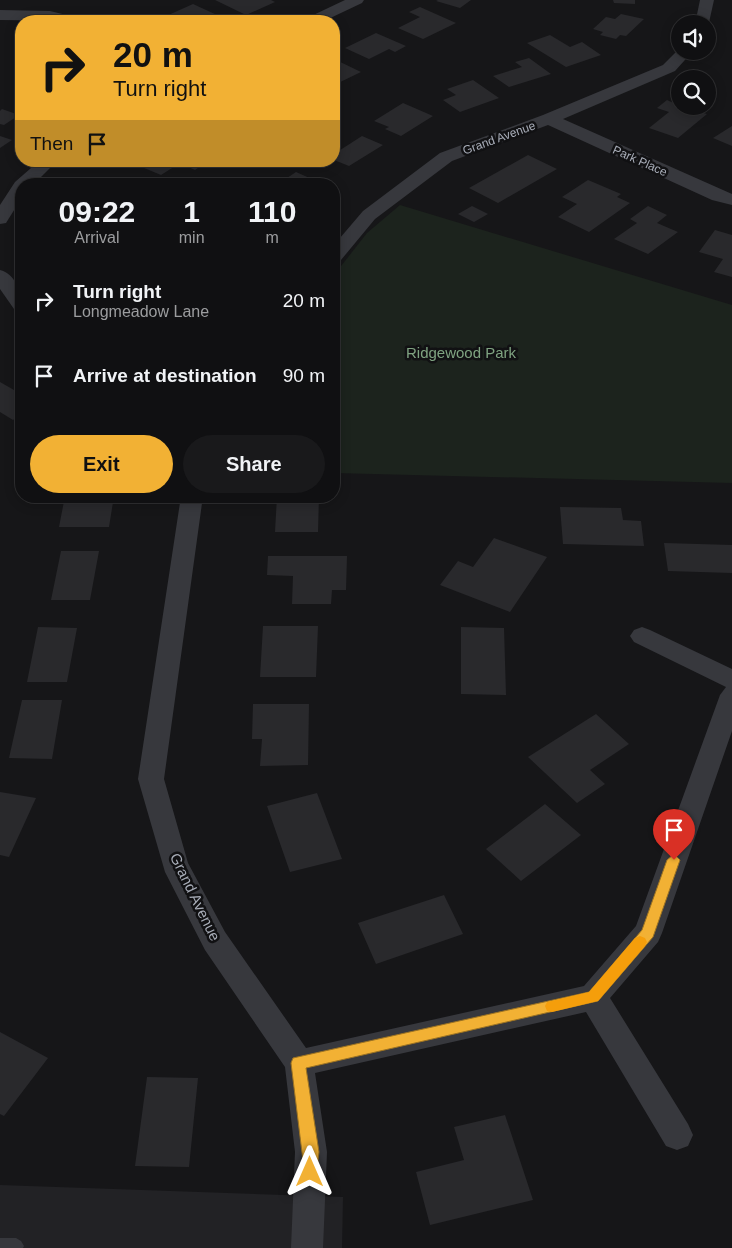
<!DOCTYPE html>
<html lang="en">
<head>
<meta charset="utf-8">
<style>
  body { margin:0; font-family:Helvetica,sans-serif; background:#19191b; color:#f1f3f6; height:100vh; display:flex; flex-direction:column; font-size:19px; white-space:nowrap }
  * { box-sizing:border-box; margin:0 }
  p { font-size:16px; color:#9c9d9f }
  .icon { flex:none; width:28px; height:28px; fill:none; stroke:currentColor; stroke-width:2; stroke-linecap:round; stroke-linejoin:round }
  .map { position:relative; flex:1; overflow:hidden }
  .side { position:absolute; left:15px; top:178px; width:325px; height:325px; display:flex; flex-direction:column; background:#101012; border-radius:20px; box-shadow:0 2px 12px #0003,0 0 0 1px #303032 }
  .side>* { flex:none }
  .banner { position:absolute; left:15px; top:15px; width:325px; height:152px; border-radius:20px; box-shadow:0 2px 12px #0003,0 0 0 1px #303032; background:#f2b134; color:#111; overflow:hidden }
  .controls { position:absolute; left:671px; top:15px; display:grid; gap:10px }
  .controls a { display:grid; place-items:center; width:45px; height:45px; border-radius:50%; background:#101012; box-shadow:0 2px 12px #0003,0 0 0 1px #303032; font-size:25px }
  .pin { position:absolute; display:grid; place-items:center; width:42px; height:42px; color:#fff; margin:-51px -21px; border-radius:50% 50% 50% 0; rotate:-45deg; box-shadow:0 0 5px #0007 }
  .pin .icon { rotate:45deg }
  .me { position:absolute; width:55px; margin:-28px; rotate:0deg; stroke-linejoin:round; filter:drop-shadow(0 0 4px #0008) }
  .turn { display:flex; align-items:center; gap:18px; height:105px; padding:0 15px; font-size:22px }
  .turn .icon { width:65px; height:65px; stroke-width:2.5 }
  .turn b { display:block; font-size:35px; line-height:42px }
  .then { display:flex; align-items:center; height:48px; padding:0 15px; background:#0003; gap:10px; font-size:19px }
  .eta { display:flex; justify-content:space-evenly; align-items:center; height:85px; text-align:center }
  .eta b { font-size:30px; font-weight:800; line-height:35px }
  .primary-button { display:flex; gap:10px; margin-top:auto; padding:10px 15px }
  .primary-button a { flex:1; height:58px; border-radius:30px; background:#f2b134; color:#111; font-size:20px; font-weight:800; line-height:58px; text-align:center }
  .primary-button a+a { background:#19191b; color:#f1f3f6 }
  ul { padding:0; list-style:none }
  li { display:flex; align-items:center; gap:15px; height:75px; padding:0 15px }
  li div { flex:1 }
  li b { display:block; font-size:19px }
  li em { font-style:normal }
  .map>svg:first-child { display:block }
</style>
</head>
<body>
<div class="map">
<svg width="732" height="1248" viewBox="0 0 732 1248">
  <rect width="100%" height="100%" fill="#161618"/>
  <path fill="#222225" d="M 0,1185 L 343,1197 L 342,1248 L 0,1248 Z"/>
  <path fill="#1c231d" d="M 400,205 L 732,305 L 732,483 L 334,473 L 334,275 L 367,233 Z"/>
  <path fill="#29292c" d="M 215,0 L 271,0 L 275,2 L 246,15 Z
    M 438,0 L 471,0 L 460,8 L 436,1 Z
    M 613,0 L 635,0 L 635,4 L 614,3 Z
    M 193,4 L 230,21 L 173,21 L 164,17 Z
    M 420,7 L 456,23 L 423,39 L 398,28 L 420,17 L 409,12 Z
    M 621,14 L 644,19 L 626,36 L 620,35 L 616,39 L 600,35 L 603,32 L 593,29 L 606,17 L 615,19 Z
    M 376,33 L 406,46 L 395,52 L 389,49 L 369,59 L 345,48 Z
    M 550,35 L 570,47 L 582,42 L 601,55 L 566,67 L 527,43 Z
    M 529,58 L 551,74 L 509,87 L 493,76 L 522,67 L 515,62 Z
    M 334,59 L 361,72 L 334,85 Z
    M 473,80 L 499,98 L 460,112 L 443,100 L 456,95 L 447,89 Z
    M 667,100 L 680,106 L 707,114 L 678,138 L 649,128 L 669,112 L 657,108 Z
    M 403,103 L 433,116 L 401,136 L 385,129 L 389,127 L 374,121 Z
    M 2,109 L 19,115 L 4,125 L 0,124 L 0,111 Z
    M 732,126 L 732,146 L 713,138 Z
    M 0,136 L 12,140 L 0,148 Z
    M 362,136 L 383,145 L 349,166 L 334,160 L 334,154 Z
    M 528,155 L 557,169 L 498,203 L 469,188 Z
    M 142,161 L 208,161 L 195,170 L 180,163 L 161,175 L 137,165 Z
    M 296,172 L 323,184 L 278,184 Z
    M 101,179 L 122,183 L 122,184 L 97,184 Z
    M 588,180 L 621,194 L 617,197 L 630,203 L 589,232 L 558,217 L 577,204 L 562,197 Z
    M 472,206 L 488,214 L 474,222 L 458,214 Z
    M 648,206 L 667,215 L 657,223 L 678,232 L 648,254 L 614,239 L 637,223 L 630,219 Z
    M 715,230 L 732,235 L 732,277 L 714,272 L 723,259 L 699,252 Z
    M 0,382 L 14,390 L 21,385 L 21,414 L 13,420 L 0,412 Z
    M 65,496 L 114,496 L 109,527 L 59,527 Z
    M 277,496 L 319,496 L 318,532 L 275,532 Z
    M 560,507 L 621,508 L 623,520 L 641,521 L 644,546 L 563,544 Z
    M 494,538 L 547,557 L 510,612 L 440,585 L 458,561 L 473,567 Z
    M 664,543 L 732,545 L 732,573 L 668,571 Z
    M 61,551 L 99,551 L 90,600 L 51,600 Z
    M 268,556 L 347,556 L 346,590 L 332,590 L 331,604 L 292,604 L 293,576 L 267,575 Z
    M 263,626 L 318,626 L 316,677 L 260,677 Z
    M 38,627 L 77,628 L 67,682 L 27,682 Z
    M 461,627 L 504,628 L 506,695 L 461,694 Z
    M 22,700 L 62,700 L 52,759 L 9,758 Z
    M 253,704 L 309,704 L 308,765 L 260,766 L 262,739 L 252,739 Z
    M 596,714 L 629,744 L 590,770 L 605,784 L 577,803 L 528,757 Z
    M 0,792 L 36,798 L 9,857 L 0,855 Z
    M 317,793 L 342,859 L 290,872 L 267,806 Z
    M 545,804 L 581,835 L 521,881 L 486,849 Z
    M 444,895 L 463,934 L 376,964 L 358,923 Z
    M 0,1032 L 48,1058 L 4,1116 L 0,1114 Z
    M 147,1077 L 198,1078 L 189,1167 L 135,1166 Z
    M 505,1115 L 533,1200 L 430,1225 L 416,1172 L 464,1160 L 454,1127 Z"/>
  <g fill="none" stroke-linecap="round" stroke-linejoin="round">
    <path fill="#37383d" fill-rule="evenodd" d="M 0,1238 L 16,1238 L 21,1241 L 24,1246 L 23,1248 L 0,1248 Z"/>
    <path fill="#37383d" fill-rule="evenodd" d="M 345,0 L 364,0 L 362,3 L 324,21 L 304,21 L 307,18 Z
      M 700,0 L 714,0 L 708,27 L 708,24 L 695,24 Z
      M 0,10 L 50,11 L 79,18 L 82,21 L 0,20 Z
      M 680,48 L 680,51 L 693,51 L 675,71 L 563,119 L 732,194 L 732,205 L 712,200 L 548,125 L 452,161 L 375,219 L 341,260 L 334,261 L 334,245 L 363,211 L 440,153 L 543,115 L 663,65 Z
      M 39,161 L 57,161 L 34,184 L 21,184 L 21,199 L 6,223 L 0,224 L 0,205 L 15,182 Z
      M 0,270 C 18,275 21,295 21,311 L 14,309 L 0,289 Z
      M 181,496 L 203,496 L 164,779 L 188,863 L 225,932 L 306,1048 L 584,986 L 636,926 L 720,695 L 726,687 L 634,642 L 630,636 L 634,630 L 642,627 L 650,630 L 732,669 L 732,731 L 662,933 L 658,942 L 610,998 L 688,1124 L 693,1135 L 688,1146 L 677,1150 L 666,1146 L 586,1012 L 315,1073 L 327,1152 L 323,1248 L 291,1248 L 295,1152 L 285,1067 L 205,950 L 165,872 L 138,779 Z"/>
  </g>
  <path fill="#f2b134" stroke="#9d7322" d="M 674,854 L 680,860 L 653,937 L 598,1001 L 306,1068 L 319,1152 L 316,1177 L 310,1179 L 305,1177 L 291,1063 L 293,1058 L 589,992 L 642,930 L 667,860 Z"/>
  <path fill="#f59e0b" d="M 640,936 L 645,938 L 647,942 L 645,946 L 598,1001 L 552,1012 L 547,1011 L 545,1006 L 547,1002 L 589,992 L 635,938 Z"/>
  <g text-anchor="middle" stroke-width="5" stroke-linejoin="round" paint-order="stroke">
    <g font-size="12" fill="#a8adb8" stroke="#111113">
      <text transform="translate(499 138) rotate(-20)" y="4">Grand Avenue</text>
      <text transform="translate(640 161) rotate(24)" y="4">Park Place</text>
    </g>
    <g font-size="15" fill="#7fa381" stroke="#111113">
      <text x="461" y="358">Ridgewood Park</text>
    </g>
    <g font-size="15" fill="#a8adb8" stroke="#111113">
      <text transform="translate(195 897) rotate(64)" y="5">Grand Avenue</text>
    </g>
  </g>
</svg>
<div class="controls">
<a><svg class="icon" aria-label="sound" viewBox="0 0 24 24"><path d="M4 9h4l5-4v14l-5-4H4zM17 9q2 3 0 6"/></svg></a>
<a><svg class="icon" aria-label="search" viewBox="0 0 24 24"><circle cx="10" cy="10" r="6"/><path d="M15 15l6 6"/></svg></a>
</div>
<div class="pin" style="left:674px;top:860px;background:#d93025"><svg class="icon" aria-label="arrive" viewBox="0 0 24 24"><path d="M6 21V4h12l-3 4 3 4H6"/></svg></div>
<svg class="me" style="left:310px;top:1172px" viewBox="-20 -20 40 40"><path d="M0-17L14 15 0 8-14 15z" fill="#f2b134" stroke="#fff" stroke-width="4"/></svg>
<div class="banner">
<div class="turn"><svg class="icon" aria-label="right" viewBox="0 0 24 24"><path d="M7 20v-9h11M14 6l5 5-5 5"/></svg><div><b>20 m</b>Turn right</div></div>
<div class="then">Then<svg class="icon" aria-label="arrive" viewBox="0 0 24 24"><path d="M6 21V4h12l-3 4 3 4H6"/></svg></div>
</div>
<section class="side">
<div class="eta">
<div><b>09:22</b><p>Arrival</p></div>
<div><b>1</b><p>min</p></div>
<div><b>110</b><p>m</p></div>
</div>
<ul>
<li><svg class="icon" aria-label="right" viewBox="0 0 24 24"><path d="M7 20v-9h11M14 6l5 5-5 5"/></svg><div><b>Turn right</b><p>Longmeadow Lane</p></div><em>20 m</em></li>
<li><svg class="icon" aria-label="arrive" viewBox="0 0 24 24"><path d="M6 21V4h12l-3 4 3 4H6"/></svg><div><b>Arrive at destination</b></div><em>90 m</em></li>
</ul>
<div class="primary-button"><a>Exit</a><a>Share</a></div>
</section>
</div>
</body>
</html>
